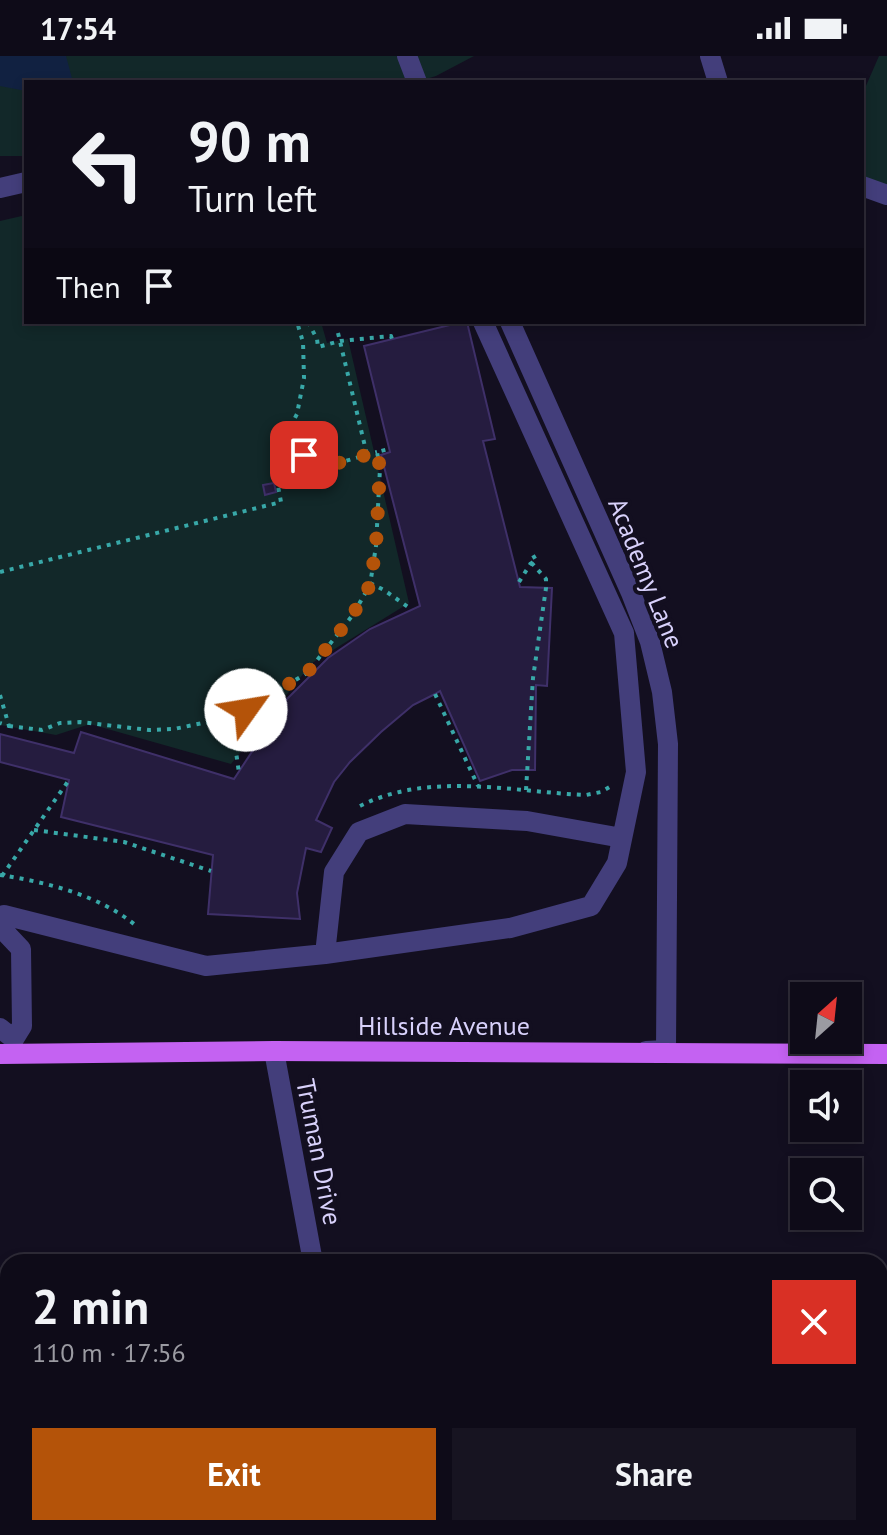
<!DOCTYPE html>
<html lang="en">
<head>
<meta charset="utf-8">
<style>
  body { margin:0; font-family:"PT Sans",sans-serif; background:#171421; color:#f1f3f6; height:100vh; display:flex; flex-direction:column; font-size:30px; white-space:nowrap }
  * { box-sizing:border-box; margin:0 }
  p { font-size:26px; color:#9b9ba2 }
  .icon { flex:none; width:44px; height:44px; fill:none; stroke:currentColor; stroke-width:2; stroke-linecap:round; stroke-linejoin:round }
  .map { position:relative; flex:1; overflow:hidden }
  .details { position:absolute; left:0px; top:1198px; width:888px; height:282px; display:flex; flex-direction:column; background:#0e0b18; border-radius:24px 24px 0 0; box-shadow:0 4px 12px #0003,0 0 0 2px #2e2b37 }
  .details>* { flex:none }
  .hud { position:absolute; left:24px; top:24px; width:840px; height:244px; border-radius:0px; box-shadow:0 4px 12px #0003,0 0 0 2px #2e2b37; background:#0e0b18; color:#f1f3f6; overflow:hidden }
  .needle { width:52px; rotate:27deg }
  .controls { position:absolute; left:790px; top:926px; display:grid; gap:16px }
  .controls a { display:grid; place-items:center; width:72px; height:72px; border-radius:0px; background:#0e0b18; box-shadow:0 4px 12px #0003,0 0 0 2px #2e2b37; font-size:40px }
  .pin { position:absolute; display:grid; place-items:center; width:68px; height:68px; color:#fff; margin:-34px; border-radius:16px; box-shadow:0 4px 12px #0006 }
  .me { position:absolute; width:88px; margin:-44px; rotate:58deg; stroke-linejoin:round; filter:drop-shadow(0 0 6px #0008) }
  .turn { display:flex; align-items:center; gap:28px; height:168px; padding:0 32px; font-size:36px }
  .turn .icon { width:104px; height:104px; stroke-width:2.5 }
  .turn b { display:block; font-size:56px; line-height:68px }
  .then { display:flex; align-items:center; height:76px; padding:0 32px; background:#0003; gap:16px; font-size:30px }
  .round { display:grid; place-items:center; flex:none; width:84px; height:84px; border-radius:0px; background:#171421 }
  .head { display:flex; align-items:center; justify-content:space-between; height:136px; padding:0 32px }
  h1 { font-size:48px; font-weight:800; line-height:60px }
  .cta { display:flex; gap:16px; margin-top:auto; padding:16px 32px }
  .cta a { flex:1; height:92px; border-radius:0px; background:#b45309; color:#fff; font-size:32px; font-weight:800; line-height:92px; text-align:center }
  .cta a+a { background:#171421; color:#f1f3f6 }
  .status { display:flex; justify-content:space-between; align-items:center; height:56px; padding:0 40px; background:#0e0b18; direction:ltr }
  .status svg { height:22px; fill:currentColor }
  .map>svg:first-child { display:block }
</style>
</head>
<body>
<div class="status"><b>17:54</b><svg viewBox="0 0 49 12"><path d="M0 12V9h3v3zM5 12V6h3v6zM10 12V3h3v9zM15 12V0h3v12zM26 1h20v11H26zM47 4h2v5h-2z"/></svg></div>
<div class="map">
<svg width="887" height="1479" viewBox="0 0 887 1479">
  <rect width="100%" height="100%" fill="#130f20"/>
  <path fill="#122829" d="M 0,0 L 474,0 L 436,20 L 416,26 L 26,26 L 26,100 L 0,100 Z
    M 879,0 L 887,0 L 887,149 L 862,136 L 862,39 Z
    M 26,159 L 26,266 L 321,266 L 327,287 L 348,283 L 409,547 L 312,607 L 231,708 L 90,668 L 56,679 L 0,669 L 0,165 Z"/>
  <path fill="#112141" d="M 0,0 L 66,0 L 73,26 L 26,26 L 26,35 L 0,30 Z"/>
  <path fill="#251c3f" stroke="#3f3069" stroke-width="2" d="M 462,266 L 467,266 L 495,383 L 483,385 L 520,531 L 552,532 L 547,630 L 536,629 L 535,714 L 512,714 L 480,725 L 440,635 L 435,638 L 413,649 L 381,676 L 350,706 L 334,726 L 316,764 L 332,772 L 321,796 L 306,792 L 297,837 L 300,863 L 208,858 L 213,799 L 61,761 L 69,724 L 0,706 L 0,678 L 74,697 L 81,676 L 234,723 L 286,644 L 328,602 L 370,573 L 420,550 L 381,399 L 390,396 L 364,290 Z
    M 274,427 L 276,436 L 265,439 L 263,429 Z"/>
  <g fill="none" stroke-linecap="round" stroke-linejoin="round">
    <path stroke="#38a8a8" stroke-width="4" stroke-dasharray="4 6" stroke-linecap="butt" d="M 308,266 L 317,283 L 318,291 L 340,285 L 391,280 L 392,283
      M 338,277 L 367,399
      M 284,387 L 324,411 L 377,396
      M 0,516 L 281,446 L 273,403 L 297,358 L 304,322 L 303,286 L 297,266
      M 519,526 L 531,507 L 529,504 L 539,498
      M 370,527 L 384,534 L 411,553
      M 435,638 L 478,730
      M 0,639 L 9,670 L 0,667
      M 231,660 L 239,717
      M 9,670 L 42,674 L 60,667 L 80,666 L 149,674 L 174,673 L 222,663 L 246,654 L 307,617 L 352,560 L 370,529 L 376,490 L 380,412 L 377,396 L 389,393
      M 526,734 L 533,622 L 546,532 L 546,523 L 529,504
      M 360,750 C 429,715 512,736 586,739 L 601,736 L 613,729
      M 34,774 L 124,786 L 211,815
      M 0,819 C 46,826 98,839 134,868
      M 2,820 L 69,724"/>
    <path stroke="#433e7b" stroke-width="20" d="M 407,0 L 417,26
      M 710,0 L 718,26
      M 862,130 L 887,139
      M 0,132 L 26,126
      M 510,266 L 631,537 L 650,586 L 662,636 L 668,688 L 666,994 L 646,995
      M 4,859 L 206,910 L 325,898 L 510,872 L 591,850 L 617,807 L 636,716 L 624,577 L 483,266
      M 325,898 L 334,816 L 359,776 L 405,758 L 527,765 L 622,782
      M 0,972 L 14,983 L 22,970 L 21,893 L 4,875
      M 274,995 L 313,1206
      M 880,1350 L 887,1350
      M 0,1355 L 8,1355
      M 262,1479 L 264,1472"/>
    <path stroke="#c462f2" stroke-width="20" d="M 0,998 L 274,995 L 887,998"/>
  </g>
  <g fill="none" stroke-linecap="round" stroke-linejoin="round">
    <path stroke="#b45309" stroke-width="14" stroke-dasharray="0 25.2" d="M 246,654 L 307,617 L 352,560 L 370,529 L 376,490 L 380,412 L 377,396 L 324,411 L 304,399"/>
  </g>
  <g text-anchor="middle" stroke-width="8" stroke-linejoin="round" paint-order="stroke">
    <g font-size="26" fill="#d8d1fb" stroke="#130f20">
      <text transform="translate(646 517) rotate(68)" y="9">Academy Lane</text>
      <text x="444" y="979">Hillside Avenue</text>
      <text transform="translate(319 1096) rotate(79)" y="9">Truman Drive</text>
    </g>
  </g>
</svg>
<div class="controls">
<a><svg class="needle" viewBox="-14 -14 28 28"><path d="M0-13l5 13h-10z" fill="#e53935"/><path d="M0 13l5-13h-10z" fill="#9b9ba2"/></svg></a>
<a><svg class="icon" aria-label="sound" viewBox="0 0 24 24"><path d="M4 9h4l5-4v14l-5-4H4zM17 9q2 3 0 6"/></svg></a>
<a><svg class="icon" aria-label="search" viewBox="0 0 24 24"><circle cx="10" cy="10" r="6"/><path d="M15 15l6 6"/></svg></a>
</div>
<div class="pin" style="left:304px;top:399px;background:#d93025"><svg class="icon" aria-label="arrive" viewBox="0 0 24 24"><path d="M6 21V4h12l-3 4 3 4H6"/></svg></div>
<svg class="me" style="left:246px;top:654px" viewBox="-20 -20 40 40"><circle r="19" fill="#fff"/><path d="M0-13L10 11 0 6-10 11z" fill="#b45309"/></svg>
<div class="hud">
<div class="turn"><svg class="icon" aria-label="left" viewBox="0 0 24 24"><path d="M17 20v-9H6M10 6l-5 5 5 5"/></svg><div><b>90 m</b>Turn left</div></div>
<div class="then">Then<svg class="icon" aria-label="arrive" viewBox="0 0 24 24"><path d="M6 21V4h12l-3 4 3 4H6"/></svg></div>
</div>
<section class="details">
<div class="head"><div><h1>2 min</h1><p>110 m · 17:56</p></div><a class="round" style="background:#d93025;color:#fff"><svg class="icon" aria-label="close" viewBox="0 0 24 24"><path d="M6 6l12 12M18 6L6 18"/></svg></a></div>
<div class="cta"><a>Exit</a><a>Share</a></div>
</section>
</div>
</body>
</html>
